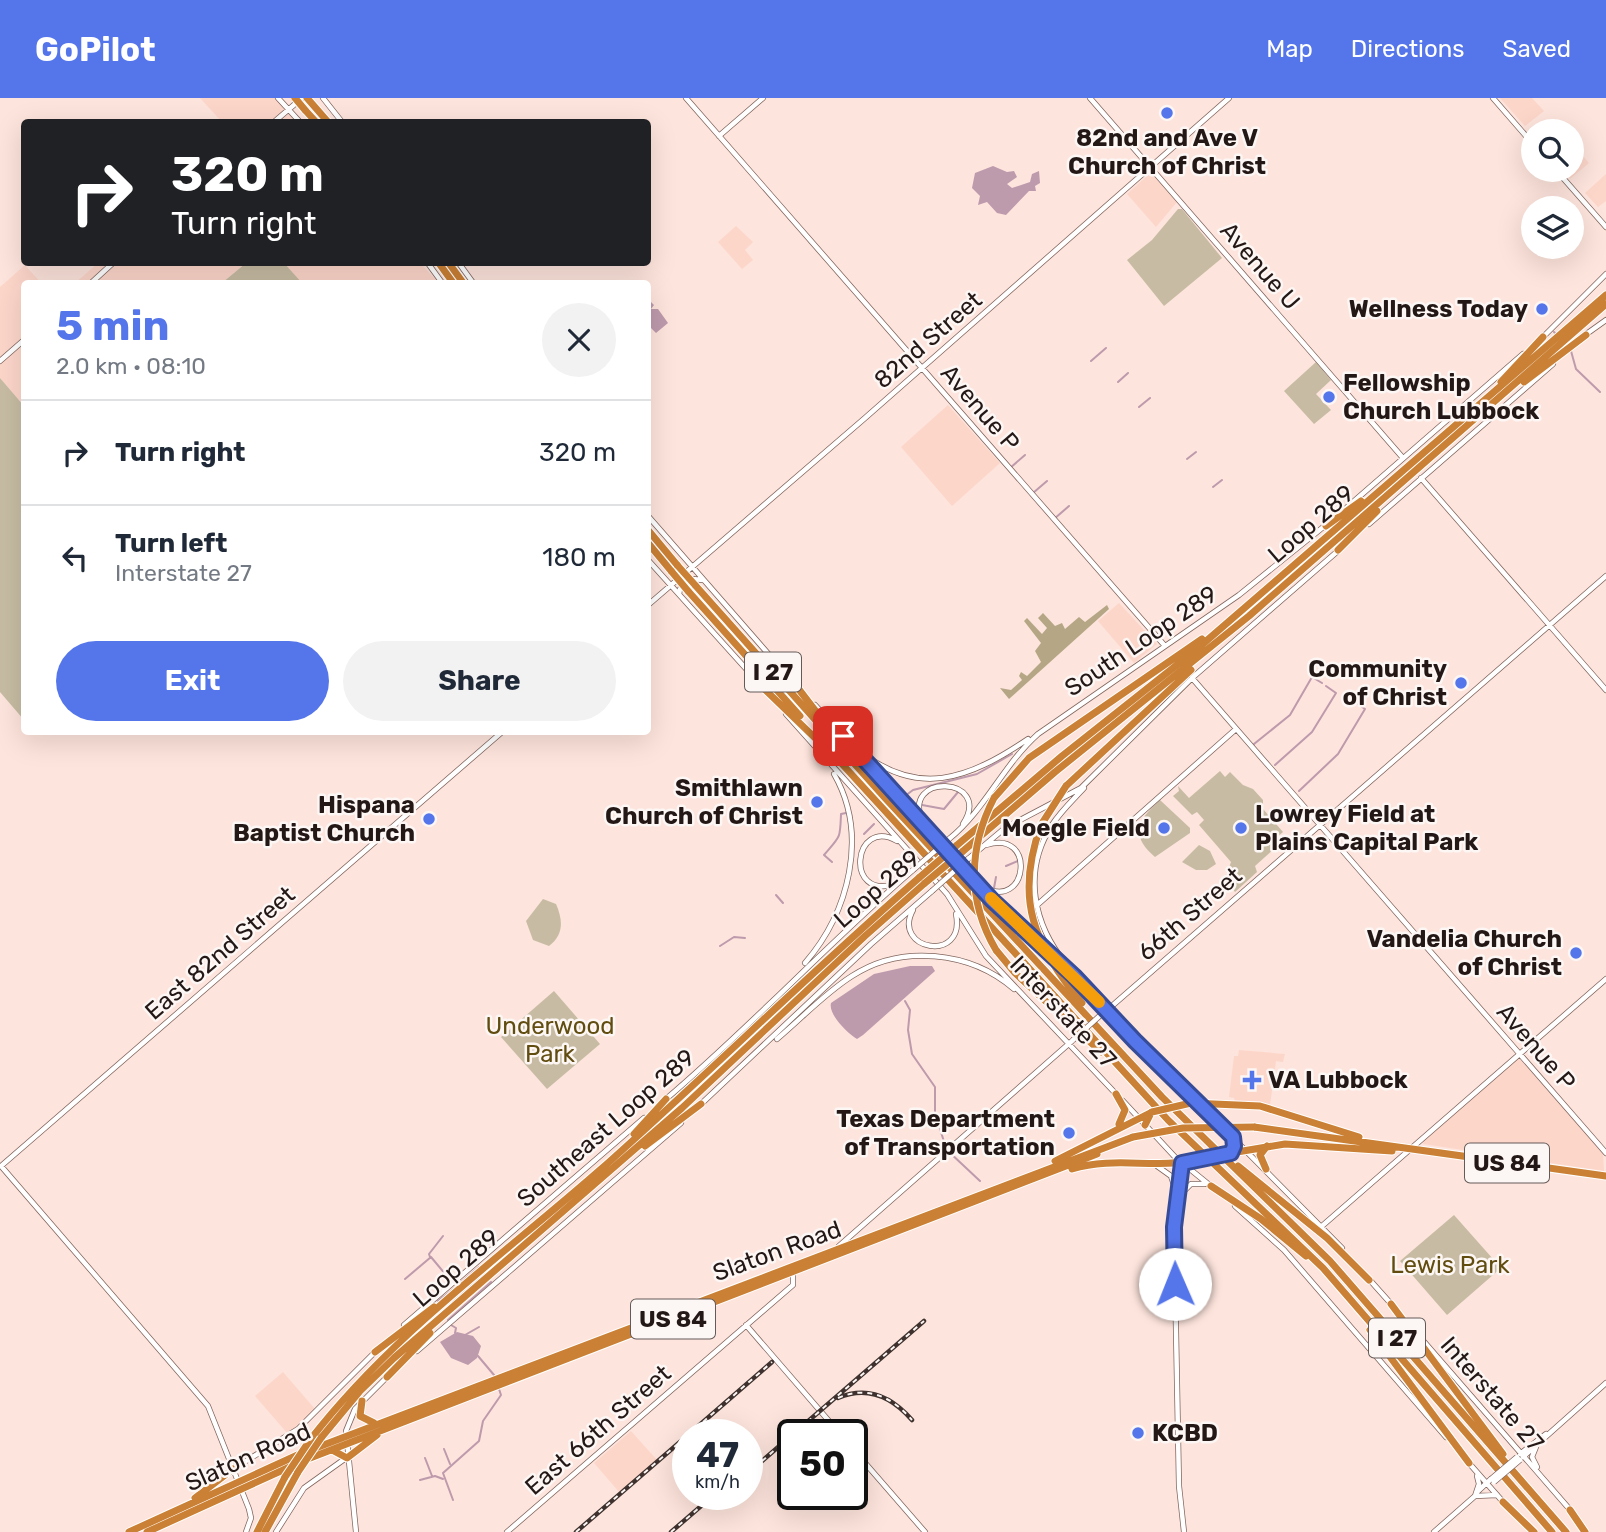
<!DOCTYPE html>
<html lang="en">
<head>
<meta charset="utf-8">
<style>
  body { margin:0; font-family:Rubik,sans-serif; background:#f2f2f3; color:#1f2937; height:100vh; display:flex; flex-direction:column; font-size:26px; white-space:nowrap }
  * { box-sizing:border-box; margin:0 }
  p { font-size:23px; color:#747a83 }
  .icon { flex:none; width:38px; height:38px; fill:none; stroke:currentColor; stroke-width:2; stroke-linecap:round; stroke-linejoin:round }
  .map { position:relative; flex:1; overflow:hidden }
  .details { position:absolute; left:21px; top:182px; width:630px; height:455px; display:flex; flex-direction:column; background:#fff; border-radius:7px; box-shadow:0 7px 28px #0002 }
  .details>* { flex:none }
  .top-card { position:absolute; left:21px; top:21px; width:630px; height:147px; border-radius:7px; box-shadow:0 7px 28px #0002; background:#202124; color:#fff; overflow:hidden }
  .buttons { position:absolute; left:1521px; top:21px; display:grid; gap:14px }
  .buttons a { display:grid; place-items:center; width:63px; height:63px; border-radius:50%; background:#fff; box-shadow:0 7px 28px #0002; font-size:35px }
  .speed { position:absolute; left:672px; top:1321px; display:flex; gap:14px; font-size:35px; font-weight:700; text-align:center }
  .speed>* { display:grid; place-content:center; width:91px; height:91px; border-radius:50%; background:#fff; box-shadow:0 7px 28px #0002; line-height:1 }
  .speed small { font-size:18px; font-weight:400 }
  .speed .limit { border:4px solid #111; border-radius:10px; background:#fff; color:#111 }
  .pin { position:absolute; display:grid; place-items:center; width:60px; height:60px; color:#fff; margin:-30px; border-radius:14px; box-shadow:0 4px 10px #0006 }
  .me { position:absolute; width:77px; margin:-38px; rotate:359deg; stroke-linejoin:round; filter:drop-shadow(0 0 5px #0008) }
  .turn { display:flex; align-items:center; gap:24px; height:147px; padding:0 35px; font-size:32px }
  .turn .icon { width:91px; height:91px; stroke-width:2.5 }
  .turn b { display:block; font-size:49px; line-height:60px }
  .round { display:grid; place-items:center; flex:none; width:74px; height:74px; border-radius:37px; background:#f2f2f3 }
  .overview { display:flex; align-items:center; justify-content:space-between; height:119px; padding:0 35px }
  h1 { font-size:42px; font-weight:700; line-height:52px; color:#5575ea }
  .action { display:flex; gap:14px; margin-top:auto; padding:14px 35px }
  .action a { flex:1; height:80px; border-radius:42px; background:#5575ea; color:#fff; font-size:28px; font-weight:700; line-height:80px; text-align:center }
  .action a+a { background:#f2f2f3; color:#1f2937 }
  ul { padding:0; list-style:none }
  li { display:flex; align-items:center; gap:21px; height:105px; padding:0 35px; border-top:2px solid #e0e1e3 }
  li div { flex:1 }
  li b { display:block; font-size:26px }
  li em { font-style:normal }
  header { display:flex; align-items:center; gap:42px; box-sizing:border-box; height:98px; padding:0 35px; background:#5575ea; color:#fff }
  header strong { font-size:33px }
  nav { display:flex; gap:38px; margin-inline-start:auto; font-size:24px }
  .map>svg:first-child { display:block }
</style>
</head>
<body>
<header>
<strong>GoPilot</strong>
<nav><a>Map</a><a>Directions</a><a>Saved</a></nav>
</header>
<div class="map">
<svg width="1606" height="1434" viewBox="0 0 1606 1434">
  <rect width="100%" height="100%" fill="#fde4dc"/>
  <path fill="#fdd6ca" d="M 200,0 L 275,0 L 296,24 L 222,24 Z
    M 1500,0 L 1532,0 L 1544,13 L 1525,28 Z
    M 1572,45 L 1589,65 L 1570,81 L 1563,72 L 1572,72 Z
    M 1606,76 L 1606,103 L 1598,109 L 1585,95 Z
    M 1148,77 L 1153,77 L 1177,104 L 1156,129 L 1127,96 Z
    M 736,128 L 753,144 L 745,152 L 753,162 L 742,171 L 718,144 Z
    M 98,165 L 246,165 L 222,185 L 74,186 Z
    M 283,165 L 420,165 L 439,185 L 301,185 Z
    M 25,167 L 41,185 L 24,186 L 24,308 L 0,280 L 0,189 Z
    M 948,307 L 1000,365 L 952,408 L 901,349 Z
    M 1119,505 L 1157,546 L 1134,565 L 1098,523 Z
    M 1239,952 L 1285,956 L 1283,964 L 1276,963 L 1270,1007 L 1235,1003 L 1234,1000 L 1229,999 L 1234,958 L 1238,958 Z
    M 1519,960 L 1603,1055 L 1604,1073 L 1423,1046 L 1424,1042 Z
    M 283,1274 L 315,1311 L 288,1336 L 255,1298 Z
    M 631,1333 L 657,1362 L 620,1395 L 594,1365 Z"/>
  <path fill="#c7bca3" d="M 1178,111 L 1182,111 L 1222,160 L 1164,208 L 1127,162 L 1152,142 Z
    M 246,165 L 284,165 L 302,185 L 222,185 Z
    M 1316,264 L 1331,282 L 1316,296 L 1331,312 L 1314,326 L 1284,293 Z
    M 0,280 L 24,308 L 24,622 L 0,594 Z
    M 1220,673 L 1225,679 L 1230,674 L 1243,687 L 1253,691 L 1263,702 L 1263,711 L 1283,734 L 1270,745 L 1274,751 L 1255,768 L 1257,774 L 1235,794 L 1225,781 L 1231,764 L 1199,727 L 1204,722 L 1197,714 L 1192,717 L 1173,698 L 1179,693 L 1178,688 L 1189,700 Z
    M 1160,702 L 1190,730 L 1190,735 L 1155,759 C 1130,738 1137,722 1160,702 Z
    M 1199,747 L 1210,753 L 1216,766 L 1207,772 L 1196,772 L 1182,764 Z
    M 543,801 L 556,806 C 563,822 564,837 549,848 L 533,842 L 526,823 Z
    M 554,893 L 600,946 L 547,991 L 501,939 Z
    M 1454,1117 L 1501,1170 L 1447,1217 L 1400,1163 Z"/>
  <path fill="#b5a785" d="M 1107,507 L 1109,511 L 1009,601 L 1000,590 L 1011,592 L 1022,582 L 1019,578 L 1021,574 L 1027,578 L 1041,564 L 1035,553 L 1041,545 L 1024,523 L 1027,520 L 1042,536 L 1047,530 L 1038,520 L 1043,515 L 1055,528 L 1062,525 L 1065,531 L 1079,519 L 1085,524 Z"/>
  <path fill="#be9aad" d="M 993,68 L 1007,74 L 1014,73 L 1017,79 L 1007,86 L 1012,90 L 1030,84 L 1032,76 L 1039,73 L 1040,85 L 1035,88 L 1036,93 L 1029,93 L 1006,117 L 997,115 L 987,104 L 978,107 L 980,98 L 972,90 L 975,75 Z
    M 648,201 L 654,207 L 651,211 L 658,211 L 668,225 L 656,235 L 648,227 Z
    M 910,868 L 932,868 L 935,873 L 863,937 L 857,941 C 847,935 828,916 831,905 L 874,876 Z
    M 457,1234 L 473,1238 L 481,1248 L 477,1260 L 468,1267 L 451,1260 L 440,1244 Z"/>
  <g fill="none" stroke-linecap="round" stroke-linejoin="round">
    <path stroke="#be9aad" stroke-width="2" d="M 1554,234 L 1555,235
      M 1571,253 L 1576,271 L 1600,294
      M 1091,263 L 1106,250
      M 1118,284 L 1128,275
      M 1139,309 L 1150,300
      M 1187,361 L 1196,354
      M 1010,370 L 1025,357
      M 1213,389 L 1222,382
      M 1033,395 L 1047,383
      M 1054,421 L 1069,408
      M 1254,646 L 1290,617 L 1312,579 L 1322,585
      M 1275,667 L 1312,634 L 1336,595 L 1326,588
      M 1299,693 L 1338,656 L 1365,611 L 1355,604
      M 905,698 L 913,692 L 977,676 L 1012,656
      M 922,707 L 944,711 L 958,694
      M 864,736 L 874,726
      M 832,764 L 824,757 C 841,737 840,741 841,716 L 846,715
      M 1006,768 L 1018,763
      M 994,790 L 996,779
      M 776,797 L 783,805
      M 720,848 L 734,839 L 745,840
      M 905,903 L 910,912 L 908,932 L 912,956 L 935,989 L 935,1015 L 946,1050
      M 948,1053 L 980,1083
      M 430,1159 L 429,1156 L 443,1138
      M 405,1181 L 431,1159 L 451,1183
      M 458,1187 L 479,1169
      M 438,1203 L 455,1190
      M 453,1204 L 485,1176
      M 448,1222 L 491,1184
      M 451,1227 L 456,1230 L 455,1235
      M 465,1237 L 479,1229
      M 478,1258 L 494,1277
      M 444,1351 L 450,1366
      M 425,1360 L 432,1378
      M 420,1382 L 435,1378 L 443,1381
      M 453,1402 L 443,1375 L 479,1343 L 483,1323 L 501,1297 L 499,1291"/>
    <g stroke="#81665e" stroke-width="6">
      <path id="secondary" d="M 278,0 L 300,24
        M 323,0 L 342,24
        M 686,0 L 1165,548
        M 1090,0 L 1403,360
        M 1493,0 L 1533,46
        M 274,24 L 302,0
        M 719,38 L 763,0
        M 1556,72 L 1606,129
        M 427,164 L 443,186
        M 458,164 L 474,186
        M 90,186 L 114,164
        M 1585,237 L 1606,222
        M 1543,239 L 1606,176
        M 0,263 L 24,242
        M 1421,380 L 1606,592
        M 1345,411 L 1523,256
        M 648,418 L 792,583
        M 1369,426 L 1553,266
        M 648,462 L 757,583
        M 679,496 L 680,491 L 692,481 L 703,482
        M 648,507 L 865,320 L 1229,0
        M 1192,580 L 1606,1055
        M 815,607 L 992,802 L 1024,831
        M 786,616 L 947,796 L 986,858 L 1117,997
        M 855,649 C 916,702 969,681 1028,641
        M 923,724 C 899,674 994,678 963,726
        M 949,741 C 985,712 1003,667 1038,636 L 1239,497 L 1327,426
        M 968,761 L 1005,730 L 1081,690 L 1192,580 L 1339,452
        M 895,786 C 844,803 853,718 897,743
        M 984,789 C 1028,814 1037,730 986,747
        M 1036,808 L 1236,631
        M 913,812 C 891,852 966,866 956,816
        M 1050,855 L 1342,1150
        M 805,865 C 849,814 869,737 834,676
        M 1067,867 C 1033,827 1022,773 1052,727 C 1061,713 1073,702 1084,690
        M 1105,914 L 1606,478
        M 777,941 C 802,920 825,895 852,878 C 901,846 970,853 1014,891
        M 666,1001 C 752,928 828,845 913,772
        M 1123,1003 L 1175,1059 L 1212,1089
        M 700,1007 L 871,846 L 932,793
        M 1182,1065 L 1174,1129 L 1179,1388 L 1184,1434
        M 1,1068 L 502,634
        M 1,1068 L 208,1308 L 249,1411 L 251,1420 L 246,1434
        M 1157,1068 L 1171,1078 L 1177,1096
        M 1180,1097 L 1191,1086 L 1205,1086
        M 1235,1108 L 1284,1152 L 1446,1339
        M 1322,1128 L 1606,881
        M 839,1148 L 1072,943
        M 1368,1180 L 1393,1208
        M 404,1227 L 644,1020
        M 746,1227 L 841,1337
        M 1419,1238 L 1572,1414
        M 417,1253 L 681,1025
        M 1536,1349 L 1532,1359 L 1537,1369
        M 852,1350 L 925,1434
        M 1520,1356 L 1546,1336
        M 1523,1359 L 1606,1285
        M 1468,1364 L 1504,1405
        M 233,1371 L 298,1331 L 375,1254
        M 1477,1394 L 1491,1381
        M 1475,1398 L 1479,1386 L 1477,1378
        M 276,1434 L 304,1390 L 346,1360
        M 356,1434 L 346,1333 L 355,1311 L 387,1279
        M 507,1434 L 793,1187 L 793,1173
        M 1434,1434 L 1475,1398 L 1497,1397"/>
    </g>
    <g stroke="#fff" stroke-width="9">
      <path id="highway" d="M 307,0 L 328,24
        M 305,12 L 316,24
        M 438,164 L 454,186
        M 448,164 L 464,186
        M 1501,284 L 1543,239
        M 1524,284 L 1586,237
        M 1326,428 L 1361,403
        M 648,432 L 678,468
        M 648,445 L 672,474
        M 1338,452 L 1377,413
        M 695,487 L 885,700 L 1162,999 L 1330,1163 L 1566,1434
        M 688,493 L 800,618
        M 791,581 L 830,632
        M 755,582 L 842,666 L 1168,1022 L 1323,1170 L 1552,1434
        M 1066,688 L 1191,572
        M 994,700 L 1029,660 L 1202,541
        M 1041,727 C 1014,801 1034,847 1082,905
        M 956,748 L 1062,658 L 1197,551 L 1606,197
        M 962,754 L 1055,674 L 1249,518 L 1606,206
        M 996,852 L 1015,875 L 1101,954
        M 1116,996 L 1125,1012 L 1119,1026
        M 1191,1005 L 1260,1008 L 1359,1039
        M 1145,1027 L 1151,1015
        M 1254,1029 L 1606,1078
        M 634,1036 L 666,1001
        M 645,1048 L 701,1006
        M 1231,1055 L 1285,1046 L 1392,1053
        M 1231,1055 L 1234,1048 L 1233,1039
        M 1055,1063 L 1152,1014
        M 1238,1068 L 1327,1140 L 1369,1182
        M 1072,1071 C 1114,1058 1154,1071 1197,1062
        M 1266,1071 L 1260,1057 L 1267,1048
        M 1211,1088 L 1261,1121 L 1306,1158
        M 1391,1206 L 1503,1356
        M 1370,1232 L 1469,1365
        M 375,1254 L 434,1209
        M 387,1279 L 430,1235
        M 362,1303 L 360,1318 L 374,1325
        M 321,1340 L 360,1293 L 394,1260 L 682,1010 L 865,838 L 925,785
        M 310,1342 C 391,1237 501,1159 600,1072 C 708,976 811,874 920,779
        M 313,1351 L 1133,1039
        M 332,1352 L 347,1360 L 377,1337
        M 305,1362 L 1097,1056
        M 195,1400 L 233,1371
        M 1503,1404 L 1534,1434
        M 1570,1412 L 1585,1434
        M 129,1434 L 302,1355
        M 147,1434 L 294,1367
        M 257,1434 L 285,1379
        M 265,1434 L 298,1374"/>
    </g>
    <use href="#secondary" stroke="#fff" stroke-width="4.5"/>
    <use href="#highway" stroke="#ca8035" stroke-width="7"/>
    <g stroke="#3f322e" stroke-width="4.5">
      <path id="rail" d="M 838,1300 C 868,1287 892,1299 912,1322
        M 688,1337 L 772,1264
        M 747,1376 L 924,1223
        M 576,1434 L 688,1337
        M 671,1434 L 715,1396"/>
    </g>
    <use href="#rail" stroke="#fcf6f4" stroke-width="2" stroke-dasharray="5" stroke-linecap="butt"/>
    <g stroke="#81665e" stroke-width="6" stroke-linecap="butt">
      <path id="secondary-bridge" d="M 913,772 L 949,741
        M 932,793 L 968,761
        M 1024,831 L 1047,852
        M 1073,942 L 1104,914
        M 1491,1381 L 1517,1359
        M 1494,1384 L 1520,1362"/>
    </g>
    <g stroke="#fff" stroke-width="9" stroke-linecap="butt">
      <path id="highway-bridge" d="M 295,0 L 305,12
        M 678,468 L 695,487
        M 672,474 L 688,493
        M 994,700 C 968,750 967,803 996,852
        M 1041,727 L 1066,688
        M 920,779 L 956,748
        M 925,785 L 962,754
        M 1152,1014 L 1191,1005
        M 1133,1039 L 1183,1030 L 1254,1029
        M 1197,1062 L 1231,1055
        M 298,1374 L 321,1340
        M 285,1379 L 310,1342"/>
    </g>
    <use href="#secondary-bridge" stroke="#fff" stroke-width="4.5"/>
    <use href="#highway-bridge" stroke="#ca8035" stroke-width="7"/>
  </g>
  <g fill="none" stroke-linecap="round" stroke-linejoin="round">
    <g stroke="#374c98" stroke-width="18">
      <path id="route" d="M 843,638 L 992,802 L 1074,878 L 1135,943 L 1233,1039 L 1234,1048 L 1231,1055 L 1182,1065 L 1174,1129 L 1175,1186"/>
    </g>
    <use href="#route" stroke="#5575ea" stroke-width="12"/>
    <path stroke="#f59e0b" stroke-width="12" d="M 991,800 L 1099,904"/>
  </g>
  <g fill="#5575ea" stroke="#fcf6f4" stroke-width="2.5">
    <circle cx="1167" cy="15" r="7"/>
    <circle cx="1542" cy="211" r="7"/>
    <circle cx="1329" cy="299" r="7"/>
    <circle cx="1461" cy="585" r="7"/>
    <circle cx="817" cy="704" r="7"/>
    <circle cx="429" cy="721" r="7"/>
    <circle cx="1164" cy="730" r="7"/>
    <circle cx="1241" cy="730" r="7"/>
    <circle cx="1576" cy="855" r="7"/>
    <path d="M1248.5 971.5h7v7h7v7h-7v7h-7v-7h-7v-7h7z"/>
    <circle cx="1069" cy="1035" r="7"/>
    <circle cx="1138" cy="1335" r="7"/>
  </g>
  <g text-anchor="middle" stroke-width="5" stroke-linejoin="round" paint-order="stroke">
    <g fill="#fcf6f4" stroke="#645b58" stroke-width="2">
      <rect x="745" y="554.5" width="56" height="39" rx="5"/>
      <rect x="1465" y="1045.5" width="84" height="39" rx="5"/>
      <rect x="631" y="1201.5" width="84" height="39" rx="5"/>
      <rect x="1369" y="1220.5" width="56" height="39" rx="5"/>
    </g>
    <g font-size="23" font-weight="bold" fill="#231815">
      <text x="773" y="582">I 27</text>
      <text x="1507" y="1073">US 84</text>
      <text x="673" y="1229">US 84</text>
      <text x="1397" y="1248">I 27</text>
    </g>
    <g font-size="24" font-weight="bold" fill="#231815" stroke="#fcf6f4" text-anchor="end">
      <text x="1167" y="48" text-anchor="middle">82nd and Ave V<tspan x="1167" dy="28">Church of Christ</tspan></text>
      <text x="1528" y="219">Wellness Today</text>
      <text x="1343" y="293" text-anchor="start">Fellowship<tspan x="1343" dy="28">Church Lubbock</tspan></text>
      <text x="1447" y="579">Community<tspan x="1447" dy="28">of Christ</tspan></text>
      <text x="803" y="698">Smithlawn<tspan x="803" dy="28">Church of Christ</tspan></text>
      <text x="415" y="715">Hispana<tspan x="415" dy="28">Baptist Church</tspan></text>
      <text x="1255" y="724" text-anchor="start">Lowrey Field at<tspan x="1255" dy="28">Plains Capital Park</tspan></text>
      <text x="1150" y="738">Moegle Field</text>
      <text x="1562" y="849">Vandelia Church<tspan x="1562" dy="28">of Christ</tspan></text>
      <text x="1268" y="990" text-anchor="start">VA Lubbock</text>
      <text x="1055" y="1029">Texas Department<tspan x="1055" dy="28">of Transportation</tspan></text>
      <text x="1152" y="1343" text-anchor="start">KCBD</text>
    </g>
    <g font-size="24" fill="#231815" stroke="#fcf6f4">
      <text transform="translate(1260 168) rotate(49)" y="8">Avenue U</text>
      <text transform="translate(928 242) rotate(-41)" y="8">82nd Street</text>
      <text transform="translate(980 310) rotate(49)" y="8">Avenue P</text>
      <text transform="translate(1311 426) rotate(-41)" y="8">Loop 289</text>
      <text transform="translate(1141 543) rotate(-34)" y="8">South Loop 289</text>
      <text transform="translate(877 791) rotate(-41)" y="8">Loop 289</text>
      <text transform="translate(1190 816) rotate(-41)" y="8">66th Street</text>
      <text transform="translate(220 855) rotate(-41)" y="8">East 82nd Street</text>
      <text transform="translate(1063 914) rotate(47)" y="8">Interstate 27</text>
      <text transform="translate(1536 949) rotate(49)" y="8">Avenue P</text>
      <text transform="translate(606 1030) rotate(-41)" y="8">Southeast Loop 289</text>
      <text transform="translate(777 1153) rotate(-20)" y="8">Slaton Road</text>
      <text transform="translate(456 1170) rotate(-41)" y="8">Loop 289</text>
      <text transform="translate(1492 1296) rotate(49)" y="8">Interstate 27</text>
      <text transform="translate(598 1332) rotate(-41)" y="8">East 66th Street</text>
      <text transform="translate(248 1359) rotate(-24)" y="8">Slaton Road</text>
    </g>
    <g font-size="24" fill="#624d11" stroke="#fcf6f4">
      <text x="550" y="936">Underwood<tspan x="550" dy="28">Park</tspan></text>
      <text x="1450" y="1175">Lewis Park</text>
    </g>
  </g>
</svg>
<div class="buttons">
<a><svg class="icon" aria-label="search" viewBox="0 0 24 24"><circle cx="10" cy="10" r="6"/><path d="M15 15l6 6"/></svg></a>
<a><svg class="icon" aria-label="layers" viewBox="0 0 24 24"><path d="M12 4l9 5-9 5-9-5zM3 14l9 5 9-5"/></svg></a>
</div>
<div class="speed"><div>47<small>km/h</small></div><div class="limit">50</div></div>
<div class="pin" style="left:843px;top:638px;background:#d93025"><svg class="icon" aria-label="arrive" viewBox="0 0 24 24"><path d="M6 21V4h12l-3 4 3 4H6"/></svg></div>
<svg class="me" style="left:1175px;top:1186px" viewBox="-20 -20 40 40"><circle r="19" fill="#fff"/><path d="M0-13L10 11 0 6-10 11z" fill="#5575ea"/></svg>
<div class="top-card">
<div class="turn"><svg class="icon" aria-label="right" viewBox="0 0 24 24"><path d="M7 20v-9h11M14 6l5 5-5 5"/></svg><div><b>320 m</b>Turn right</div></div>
</div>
<section class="details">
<div class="overview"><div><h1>5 min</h1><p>2.0 km · 08:10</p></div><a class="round"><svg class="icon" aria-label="close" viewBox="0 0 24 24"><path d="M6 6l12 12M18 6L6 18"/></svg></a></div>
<ul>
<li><svg class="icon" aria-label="right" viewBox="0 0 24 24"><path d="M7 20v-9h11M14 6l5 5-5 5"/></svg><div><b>Turn right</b></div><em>320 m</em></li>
<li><svg class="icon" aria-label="left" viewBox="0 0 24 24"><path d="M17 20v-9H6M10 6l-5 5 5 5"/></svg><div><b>Turn left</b><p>Interstate 27</p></div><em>180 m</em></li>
</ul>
<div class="action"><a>Exit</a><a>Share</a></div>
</section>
</div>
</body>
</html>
